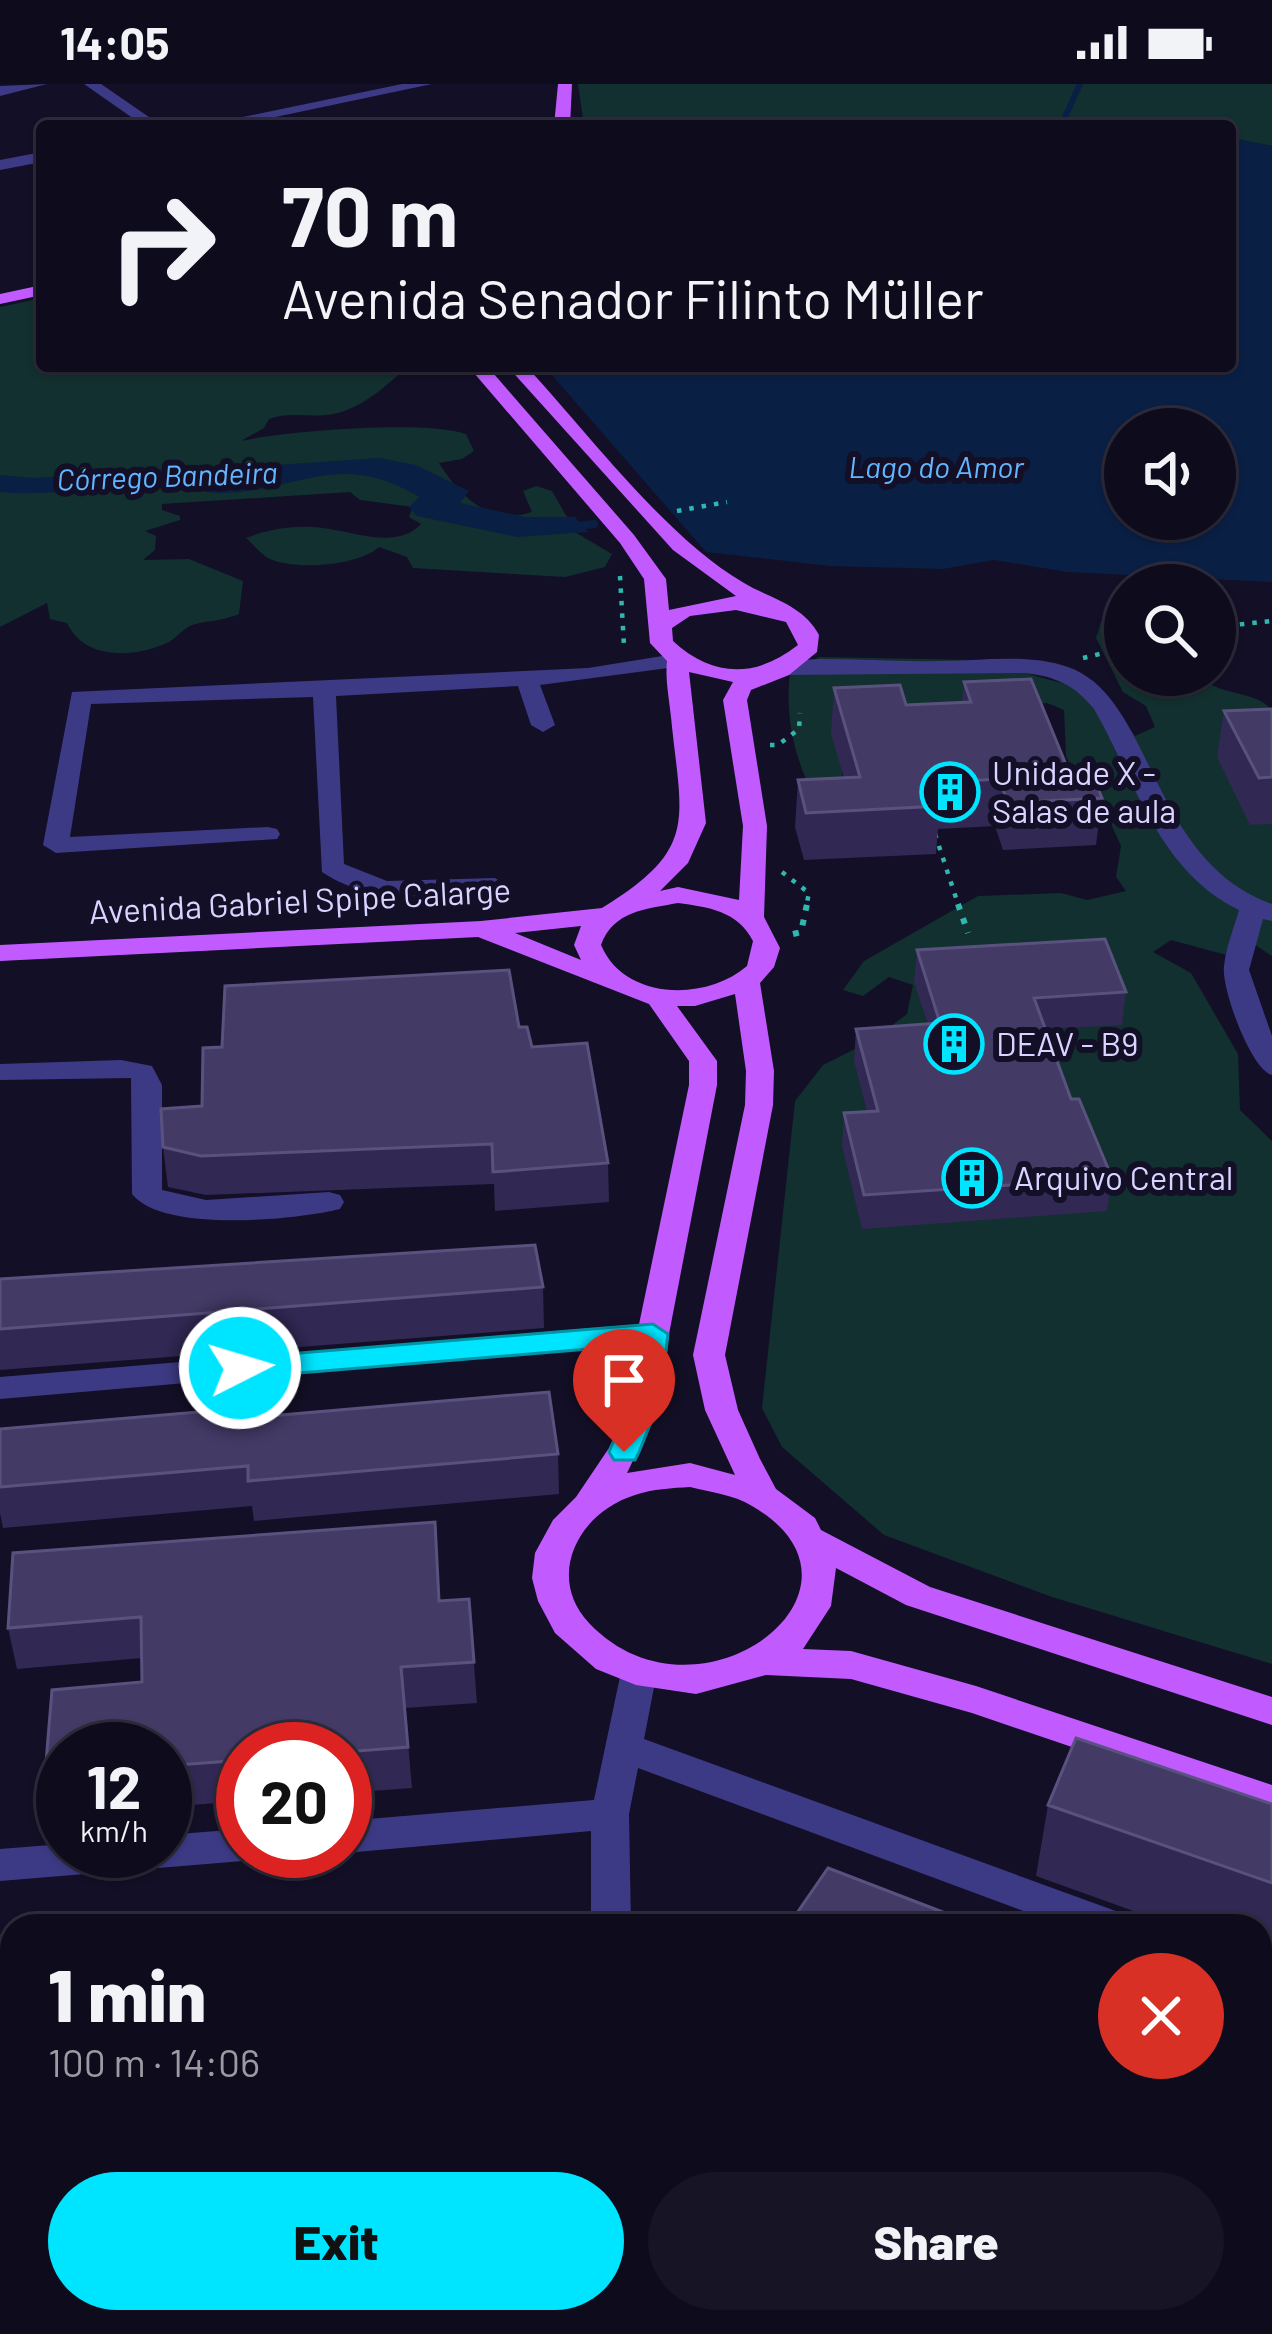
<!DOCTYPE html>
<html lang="en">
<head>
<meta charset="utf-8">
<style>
  body { margin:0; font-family:Barlow,sans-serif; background:#171425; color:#f1f3f6; height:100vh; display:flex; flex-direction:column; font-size:45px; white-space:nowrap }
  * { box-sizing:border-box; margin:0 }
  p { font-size:39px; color:#9b9ba3 }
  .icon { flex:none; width:66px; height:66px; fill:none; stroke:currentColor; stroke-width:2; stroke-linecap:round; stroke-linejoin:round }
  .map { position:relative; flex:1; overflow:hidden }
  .panel { position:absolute; left:0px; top:1830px; width:1272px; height:420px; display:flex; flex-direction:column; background:#0e0b1c; border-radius:36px 36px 0 0; box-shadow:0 3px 9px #0004,0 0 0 3px #2e2b3b }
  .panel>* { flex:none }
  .guide { position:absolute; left:36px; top:36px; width:1200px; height:252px; border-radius:12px; box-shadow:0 3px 9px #0004,0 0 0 3px #2e2b3b; background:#0e0b1c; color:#f1f3f6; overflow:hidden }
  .fabs { position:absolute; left:1104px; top:324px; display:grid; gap:24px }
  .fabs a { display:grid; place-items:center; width:132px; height:132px; border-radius:50%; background:#0e0b1c; box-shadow:0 3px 9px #0004,0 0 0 3px #2e2b3b; font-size:60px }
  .speed { position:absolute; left:36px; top:1638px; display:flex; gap:24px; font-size:60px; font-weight:700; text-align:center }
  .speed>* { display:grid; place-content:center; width:156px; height:156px; border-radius:50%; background:#0e0b1c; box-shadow:0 3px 9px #0004,0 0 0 3px #2e2b3b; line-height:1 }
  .speed small { font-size:30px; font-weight:400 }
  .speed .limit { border:18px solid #d22; background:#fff; color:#111 }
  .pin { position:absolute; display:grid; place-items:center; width:102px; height:102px; color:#fff; margin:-123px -51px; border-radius:50% 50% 50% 0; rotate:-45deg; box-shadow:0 0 12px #0007 }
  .pin .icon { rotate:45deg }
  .me { position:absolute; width:132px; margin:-66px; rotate:85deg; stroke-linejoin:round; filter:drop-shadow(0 0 9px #0008) }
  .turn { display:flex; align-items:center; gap:42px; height:252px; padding:0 48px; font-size:54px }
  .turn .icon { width:156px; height:156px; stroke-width:2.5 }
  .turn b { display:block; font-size:84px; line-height:102px }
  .round { display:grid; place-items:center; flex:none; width:126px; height:126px; border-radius:63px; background:#171425 }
  .summary { display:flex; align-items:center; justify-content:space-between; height:204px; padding:0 48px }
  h1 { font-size:72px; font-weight:800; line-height:90px }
  .button { display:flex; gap:24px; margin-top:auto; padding:24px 48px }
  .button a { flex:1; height:138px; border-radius:72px; background:#00e5ff; color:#111; font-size:48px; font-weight:800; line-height:138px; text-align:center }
  .button a+a { background:#171425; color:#f1f3f6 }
  .status { display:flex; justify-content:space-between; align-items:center; height:84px; padding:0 60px; background:#0e0b1c; direction:ltr }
  .status svg { height:33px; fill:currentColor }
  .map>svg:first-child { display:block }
</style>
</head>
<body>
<div class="status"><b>14:05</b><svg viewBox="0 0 49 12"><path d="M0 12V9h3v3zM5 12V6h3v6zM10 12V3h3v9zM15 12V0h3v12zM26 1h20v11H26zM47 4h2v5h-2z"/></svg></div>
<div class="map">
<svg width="1272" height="2250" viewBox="0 0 1272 2250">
  <rect width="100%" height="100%" fill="#130f26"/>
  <path fill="#12302f" d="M 578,0 L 1272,0 L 1272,62 L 1230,54 L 1230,42 L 584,42 Z
    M 42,214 L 42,282 L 408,282 C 385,303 359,328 326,331 C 305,333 290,328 269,335 L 264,344 L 241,357 C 288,347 422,336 466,350 L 474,367 L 462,375 L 439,379 C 459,412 490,442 532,428 L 523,407 L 536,402 L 552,407 L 567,433 L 563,441 L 612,470 L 605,483 L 565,493 L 413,484 L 407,473 L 379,463 C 359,482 293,487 268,474 C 260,469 253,460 246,454 C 266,446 290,442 311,443 C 344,443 394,469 421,440 L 409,433 L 413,423 L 360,416 L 350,408 L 162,420 L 162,426 L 180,432 L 180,436 L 145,447 L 156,452 L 155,466 L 143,476 L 189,475 L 243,497 L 239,530 C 219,538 209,536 192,541 C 184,544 177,553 169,558 C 135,574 85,577 67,539 L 50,535 L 47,519 L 0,543 L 0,223 Z
    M 1125,534 L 1125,591 L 1199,591 C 1218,613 1254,605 1272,626 L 1272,872 L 1251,858 L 1230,872 L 1171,856 L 1153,868 L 1191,889 L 1238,970 L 1240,1026 L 1272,1057 L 1272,1580 L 1052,1513 L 884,1451 L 782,1363 L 762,1324 L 795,1017 L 823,981 L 871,957 L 907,930 L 913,901 L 889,893 L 863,912 L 843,906 L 864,877 L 978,812 L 1061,809 L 1087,816 L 1126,807 L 1116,793 L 1121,762 L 1107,731 L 1089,721 L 1066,672 L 1064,626 L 1047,619 L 954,628 L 943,618 L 838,651 L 844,705 L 813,711 C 794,671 785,634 790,589 L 819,573 L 978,576 L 1105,611 L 1135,652 L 1155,643 L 1146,622 L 1123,608 L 1096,554 L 1101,538 Z"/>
  <path fill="#0a1f44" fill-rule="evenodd" d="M 1230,54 L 1272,62 L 1272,498 L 1067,488 L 994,476 L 943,485 L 830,482 L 706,468 L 544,282 L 1230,282 ZM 1125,345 L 1215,345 L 1215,435 L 1125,435 Z
    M 379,374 L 416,381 L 469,407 L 460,419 L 525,433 L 575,433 L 588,448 L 517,453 L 417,432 L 409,423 L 419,413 C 339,365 301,407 222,409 C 204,409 185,403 167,402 C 111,400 56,413 0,408 L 0,391 L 34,394 L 171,385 L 222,392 L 276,381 Z"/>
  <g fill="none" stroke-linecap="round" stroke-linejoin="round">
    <path stroke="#0a1f44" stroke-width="6" d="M 1061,42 L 1080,0"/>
    <path stroke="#0a1f44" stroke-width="8" d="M 567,443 L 594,440"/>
    <path stroke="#2fb8b0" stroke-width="4.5" stroke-dasharray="4.5 8" stroke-linecap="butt" d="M 677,427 L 727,418
      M 620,492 L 624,562
      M 1215,543 L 1272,537
      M 1083,574 L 1125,564
      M 770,661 L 778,661 L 799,645 L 800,629
      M 935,750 L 959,823
      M 782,788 L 809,809 L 806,823"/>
    <path stroke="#2fb8b0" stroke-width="6" stroke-dasharray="6 9" stroke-linecap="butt" d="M 958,820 L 968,849
      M 793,850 L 801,848 L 807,820"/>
    <path fill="#3d3a85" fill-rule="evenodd" d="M 47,0 L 0,12 L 0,2 Z
      M 84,0 L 101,0 L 162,42 L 144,42 Z
      M 402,0 L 432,0 L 232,42 L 200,42 Z
      M 42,68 L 42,78 L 0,86 L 0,76 Z
      M 675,570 L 683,572 L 683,582 L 540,601 L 555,641 L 543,648 L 531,641 L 518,602 L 336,612 L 344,780 L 387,797 L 495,794 L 508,802 L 504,807 C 448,821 371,821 322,788 L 313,613 L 91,620 L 70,753 L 268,743 L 277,745 L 280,750 L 277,755 L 56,769 L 43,761 L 72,608 L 588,584 Z
      M 819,575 C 859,575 899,578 939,577 C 982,577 1026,569 1068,583 C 1154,613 1149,776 1272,820 L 1272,837 L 1263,835 L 1249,886 L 1272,952 L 1272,991 C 1251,986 1221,904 1224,882 C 1226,863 1234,844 1239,826 C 1159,788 1135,696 1094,625 C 1075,601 1054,592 1025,589 L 782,591 L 771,584 L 782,577 Z
      M 121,976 L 152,982 L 162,1001 L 162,1106 L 206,1116 L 329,1108 L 340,1111 L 344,1118 L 340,1125 C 296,1136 162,1149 132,1110 L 131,994 L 0,996 L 0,980 Z
      M 653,1239 L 664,1242 L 669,1250 L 664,1258 L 0,1315 L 0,1293 Z
      M 639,1574 L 652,1578 L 657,1588 L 644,1655 L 1124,1830 L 1130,1842 L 1064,1842 L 638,1684 L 629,1730 L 631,1842 L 591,1842 L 591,1747 L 345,1769 L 340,1767 L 345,1767 L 345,1737 L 594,1716 L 621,1588 L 626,1578 Z
      M 243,1745 L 243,1767 L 259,1767 L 243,1777 L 0,1797 L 0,1765 L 63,1760 L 63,1767 L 165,1767 L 165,1751 Z
      M 1260,1884 L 1272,1889 L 1272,1925 L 1260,1920 Z
      M 594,2238 L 638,2238 L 639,2250 L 593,2250 Z"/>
    <path fill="#c25bff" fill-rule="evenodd" d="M 558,0 L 572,0 L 570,42 L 554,42 Z
      M 42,201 L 42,211 L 0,220 L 0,210 Z
      M 468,282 L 487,282 L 634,451 L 666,495 L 669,526 L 736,512 L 673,466 L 507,282 L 526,282 C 589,350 665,453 744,499 C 771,515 803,521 819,551 L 817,568 L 789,591 L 751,606 L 747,616 L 767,742 L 764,833 L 780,864 L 774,883 L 760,899 L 774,987 L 773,1021 L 725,1271 L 738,1326 L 760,1375 L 776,1405 L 815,1434 L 821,1446 L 930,1503 L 1272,1613 L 1272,1641 L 906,1521 L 836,1484 L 831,1522 L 803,1565 L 851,1567 L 976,1602 L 1272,1701 L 1272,1731 L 972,1629 L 851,1595 L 766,1591 L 696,1610 L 636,1601 L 596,1585 L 555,1549 L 538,1517 L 532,1494 L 535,1469 L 553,1436 L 576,1413 L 609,1364 L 630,1316 L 637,1250 L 689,1001 L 689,977 L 649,920 L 478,853 L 0,877 L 0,861 L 481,837 L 602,824 C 700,764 681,736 671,633 C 669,614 665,594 667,577 L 650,559 L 644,495 L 620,459 ZM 736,526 L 786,538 L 798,561 C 756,594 713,594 673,557 L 672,544 L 690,532 ZM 689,588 L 733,598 L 723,616 L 743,742 L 739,816 L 678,803 L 660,807 L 688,779 L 706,739 ZM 678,819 C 708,823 738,827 753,857 L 747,882 C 705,918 624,916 601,861 C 613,827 646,825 678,819 ZM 581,842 L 574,861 L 581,876 L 515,849 ZM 735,910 L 746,987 L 745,1021 L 693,1271 L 705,1326 L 735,1391 L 690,1379 L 627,1389 L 662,1316 L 669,1250 L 717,1001 L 717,977 L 677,922 L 695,922 ZM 690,1403 C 709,1408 735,1411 752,1422 C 894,1504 698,1654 589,1539 C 545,1492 579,1428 635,1411 C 653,1405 672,1404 690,1403 Z"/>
  </g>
  <path fill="#312854" d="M 964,598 L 1102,714 L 1096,761 L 1003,766 L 995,742 L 938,745 L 936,770 L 804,776 L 795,743 L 798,696 L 844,694 L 831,650 L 834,604 L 906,621 L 962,619 Z
    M 1272,625 L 1272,740 L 1250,741 L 1217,673 L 1224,627 Z
    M 917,866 L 1126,908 L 1122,941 L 1045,945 L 1071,1015 L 1112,1094 L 1107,1127 L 862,1145 L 842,1062 L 844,1029 L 867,1027 L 854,977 L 856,945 L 928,940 L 914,898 Z
    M 519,943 L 608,1079 L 609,1118 L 495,1127 L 494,1100 L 206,1111 L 168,1103 L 163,1063 L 202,1022 L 222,963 Z
    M 0,1195 L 543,1203 L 544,1244 L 0,1286 Z
    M 257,1323 L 258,1333 L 558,1370 L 559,1410 L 254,1437 L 252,1422 L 3,1444 L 0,1429 L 0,1345 Z
    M 435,1438 L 440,1517 L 469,1515 L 477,1619 L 405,1624 L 412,1704 L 345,1709 L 345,1665 L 243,1665 L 243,1717 L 165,1723 L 165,1665 L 63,1665 L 63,1731 L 54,1732 L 45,1691 L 52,1606 L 142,1598 L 142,1574 L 17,1585 L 8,1544 L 13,1469 Z
    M 1272,1720 L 1272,1865 L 1269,1876 L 1260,1872 L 1260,1842 L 1175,1842 L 1036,1792 L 1048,1721 Z
    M 1272,2149 L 1272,2223 L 1260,2218 L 1260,2191 Z"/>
  <path fill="#433a66" stroke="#5a527e" stroke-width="3" d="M 1031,595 L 1067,683 L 1089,682 L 1102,714 L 1008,719 L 999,695 L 932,699 L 940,722 L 806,729 L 798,696 L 860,693 L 834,604 L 900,601 L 906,621 L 971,618 L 964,598 Z
    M 1272,625 L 1272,693 L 1259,694 L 1224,627 Z
    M 1105,855 L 1126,908 L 1034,914 L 1071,1015 L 1079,1015 L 1112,1094 L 864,1111 L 844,1029 L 878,1027 L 856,945 L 940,939 L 917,866 Z
    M 509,886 L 519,943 L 527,943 L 532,963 L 587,959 L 608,1079 L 493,1088 L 492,1060 L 201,1072 L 163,1063 L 161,1025 L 202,1022 L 203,964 L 222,963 L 225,902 Z
    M 535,1161 L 543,1203 L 0,1245 L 0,1195 Z
    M 549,1308 L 558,1370 L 248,1397 L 248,1382 L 0,1403 L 0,1345 L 257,1323 L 257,1333 Z
    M 435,1438 L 439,1517 L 469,1515 L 474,1578 L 401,1583 L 408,1663 L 345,1668 L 345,1665 L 243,1665 L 243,1676 L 165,1682 L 165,1665 L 63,1665 L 63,1690 L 45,1691 L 52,1606 L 142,1598 L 141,1533 L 8,1544 L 13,1469 Z
    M 1076,1654 L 1272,1720 L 1272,1799 L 1048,1721 Z
    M 828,1784 L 979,1842 L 788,1842 Z"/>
  <path fill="#00e5ff" stroke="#0095a6" stroke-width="3" d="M 653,1240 L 668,1250 L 660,1316 L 639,1368 L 635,1376 L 614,1376 L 609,1368 L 631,1316 L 637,1261 L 240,1294 L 225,1284 L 240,1274 Z"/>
  <defs>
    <g id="building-ring" transform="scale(3)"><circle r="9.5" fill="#130f26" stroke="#00e5ff" stroke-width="1.5"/><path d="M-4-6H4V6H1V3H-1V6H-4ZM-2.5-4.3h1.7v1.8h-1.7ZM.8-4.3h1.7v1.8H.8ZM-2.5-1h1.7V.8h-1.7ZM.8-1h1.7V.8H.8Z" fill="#00e5ff"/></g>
  </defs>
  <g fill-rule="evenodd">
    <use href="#building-ring" x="950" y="708"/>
    <use href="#building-ring" x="954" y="960"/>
    <use href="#building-ring" x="972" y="1094"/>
  </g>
  <g text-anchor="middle" stroke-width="12" stroke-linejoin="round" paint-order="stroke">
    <g font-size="30" font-style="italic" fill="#62b6ff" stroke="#130f26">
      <text x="936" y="394">Lago do Amor</text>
      <text transform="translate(167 393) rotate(-2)" y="10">Córrego Bandeira</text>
    </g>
    <g font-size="33" fill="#d9d4ff" stroke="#130f26" text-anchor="start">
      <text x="992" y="701">Unidade X -<tspan x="992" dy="38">Salas de aula</tspan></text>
      <text x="996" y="972">DEAV - B9</text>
      <text x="1014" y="1106">Arquivo Central</text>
    </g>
    <g font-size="33" fill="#d9d4ff" stroke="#130f26">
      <text transform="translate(300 817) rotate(-3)" y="12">Avenida Gabriel Spipe Calarge</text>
    </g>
  </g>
</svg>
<div class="fabs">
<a><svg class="icon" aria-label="sound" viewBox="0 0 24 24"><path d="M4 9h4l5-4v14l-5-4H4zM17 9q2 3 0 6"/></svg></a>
<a><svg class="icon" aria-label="search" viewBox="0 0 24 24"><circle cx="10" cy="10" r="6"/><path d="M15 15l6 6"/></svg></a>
</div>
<div class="speed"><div>12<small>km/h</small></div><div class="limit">20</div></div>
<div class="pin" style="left:624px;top:1368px;background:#d93025"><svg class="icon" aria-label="arrive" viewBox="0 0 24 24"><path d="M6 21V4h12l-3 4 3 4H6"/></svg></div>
<svg class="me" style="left:240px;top:1284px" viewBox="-20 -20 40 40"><circle r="17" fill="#00e5ff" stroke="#fff" stroke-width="3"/><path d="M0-11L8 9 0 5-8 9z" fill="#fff"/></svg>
<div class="guide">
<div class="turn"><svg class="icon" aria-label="right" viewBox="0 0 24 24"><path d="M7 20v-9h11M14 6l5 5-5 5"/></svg><div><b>70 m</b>Avenida Senador Filinto Müller</div></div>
</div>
<section class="panel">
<div class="summary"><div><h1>1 min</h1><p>100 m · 14:06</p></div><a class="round" style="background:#d93025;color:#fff"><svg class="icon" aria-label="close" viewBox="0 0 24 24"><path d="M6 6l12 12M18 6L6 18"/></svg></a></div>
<div class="button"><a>Exit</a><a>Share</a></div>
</section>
</div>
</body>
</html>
